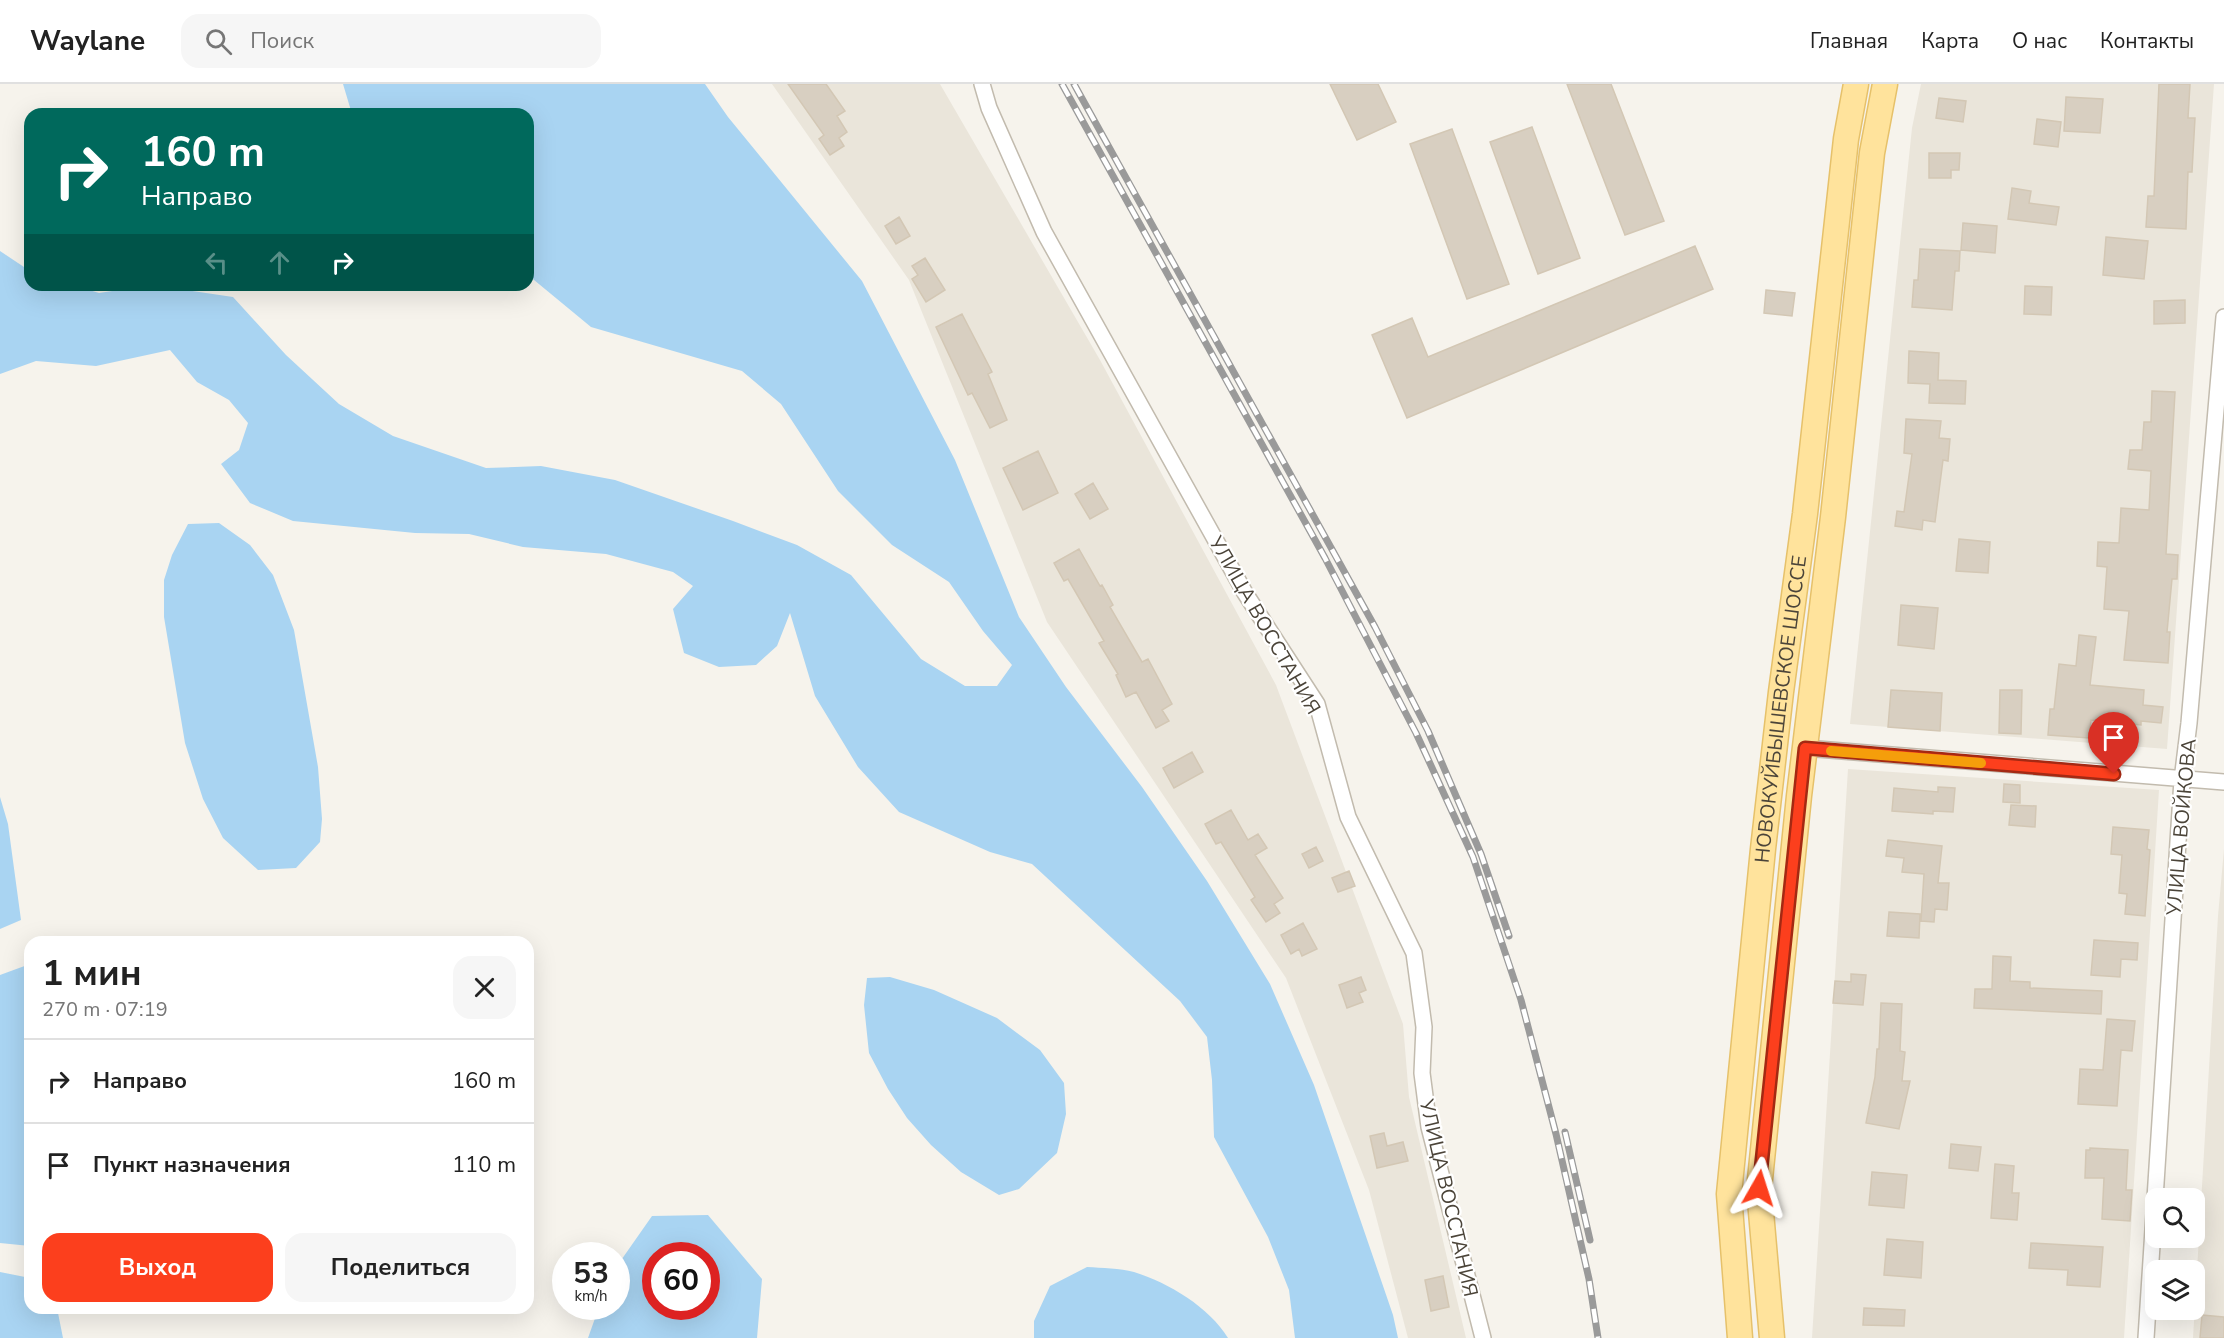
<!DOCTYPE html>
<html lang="ru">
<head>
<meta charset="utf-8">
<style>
  body { margin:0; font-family:"Nunito Sans",sans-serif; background:#f6f6f6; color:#222; height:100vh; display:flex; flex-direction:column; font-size:22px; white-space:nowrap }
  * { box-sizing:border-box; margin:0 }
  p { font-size:20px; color:#767676 }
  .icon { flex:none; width:33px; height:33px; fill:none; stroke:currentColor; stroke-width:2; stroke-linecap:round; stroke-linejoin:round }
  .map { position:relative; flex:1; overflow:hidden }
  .side { position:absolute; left:24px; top:852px; width:510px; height:378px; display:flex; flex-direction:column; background:#fff; border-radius:18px; box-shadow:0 6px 24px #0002 }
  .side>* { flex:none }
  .guide { position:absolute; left:24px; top:24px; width:510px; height:183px; border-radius:18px; box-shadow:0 6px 24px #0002; background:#00695c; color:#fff; overflow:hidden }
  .buttons { position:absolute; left:2145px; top:1104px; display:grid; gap:12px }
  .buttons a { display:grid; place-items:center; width:60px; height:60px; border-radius:12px; background:#fff; box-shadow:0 6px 24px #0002; font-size:30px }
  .speed { position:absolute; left:552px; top:1158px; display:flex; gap:12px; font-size:30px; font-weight:700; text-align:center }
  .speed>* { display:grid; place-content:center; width:78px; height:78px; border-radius:50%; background:#fff; box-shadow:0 6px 24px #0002; line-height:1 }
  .speed small { font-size:15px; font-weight:400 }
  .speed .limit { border:9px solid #d22; background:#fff; color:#111 }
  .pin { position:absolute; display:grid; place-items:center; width:51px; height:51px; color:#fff; margin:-62px -26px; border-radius:50% 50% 50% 0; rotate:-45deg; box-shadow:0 0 6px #0007 }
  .pin .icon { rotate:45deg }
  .me { position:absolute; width:66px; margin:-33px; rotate:6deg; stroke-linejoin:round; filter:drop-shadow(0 0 4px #0008) }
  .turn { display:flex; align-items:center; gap:21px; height:126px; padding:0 18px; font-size:27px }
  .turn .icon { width:78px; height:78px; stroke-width:2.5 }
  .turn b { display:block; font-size:42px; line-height:51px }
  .lanes { display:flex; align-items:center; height:57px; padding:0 18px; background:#0003; justify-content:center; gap:30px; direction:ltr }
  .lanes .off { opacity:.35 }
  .round { display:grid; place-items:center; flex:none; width:63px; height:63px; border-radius:18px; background:#f6f6f6 }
  .head { display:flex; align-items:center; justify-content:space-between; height:102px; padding:0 18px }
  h1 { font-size:36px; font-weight:700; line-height:45px }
  .action { display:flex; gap:12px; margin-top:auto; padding:12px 18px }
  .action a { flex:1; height:69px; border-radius:18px; background:#fc3f1d; color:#fff; font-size:24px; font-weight:700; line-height:69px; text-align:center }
  .action a+a { background:#f6f6f6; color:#222 }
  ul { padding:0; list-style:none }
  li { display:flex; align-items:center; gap:18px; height:84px; padding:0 18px; border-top:2px solid #e0e0e0 }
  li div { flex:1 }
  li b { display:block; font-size:22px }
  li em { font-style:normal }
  header { display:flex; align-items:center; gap:36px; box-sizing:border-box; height:84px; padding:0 30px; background:#fff; border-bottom:2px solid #e0e0e0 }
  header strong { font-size:28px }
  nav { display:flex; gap:33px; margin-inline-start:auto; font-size:21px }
  .search { width:420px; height:54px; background:#f6f6f6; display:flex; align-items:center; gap:15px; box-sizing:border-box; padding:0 21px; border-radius:18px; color:#767676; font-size:22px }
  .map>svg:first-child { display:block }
</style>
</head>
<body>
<header>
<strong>Waylane</strong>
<div class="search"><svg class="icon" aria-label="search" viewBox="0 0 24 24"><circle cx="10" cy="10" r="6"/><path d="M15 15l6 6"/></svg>Поиск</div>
<nav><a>Главная</a><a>Карта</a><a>О нас</a><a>Контакты</a></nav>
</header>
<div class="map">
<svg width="2224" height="1254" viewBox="0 0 2224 1254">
  <rect width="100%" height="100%" fill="#f6f3ec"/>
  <path fill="#eae5da" d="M 772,0 L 940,0 L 1100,276 L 1276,601 L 1403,940 L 1409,1013 L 1466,1254 L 1408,1254 L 1369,1106 L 1286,894 L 1047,538 L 909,196 Z
    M 1921,0 L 2214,0 L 2167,665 L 1850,640 L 1912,44 Z
    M 1848,685 L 2159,706 L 2124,1254 L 1812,1254 Z
    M 2224,765 L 2224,1254 L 2193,1254 L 2218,832 Z"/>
  <path fill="#a9d4f2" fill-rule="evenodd" d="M 343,0 L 705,0 L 728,33 L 862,197 L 955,376 L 1019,533 L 1066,603 L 1142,703 L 1207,797 L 1270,900 L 1314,1001 L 1393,1231 L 1398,1254 L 1295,1254 L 1289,1206 L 1268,1153 L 1214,1053 L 1212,996 L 1207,953 L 1180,917 L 1032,780 L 990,768 L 899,728 L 858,683 L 815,612 L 790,529 L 777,562 L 756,581 L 719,583 L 684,569 L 673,525 L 693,502 L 673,488 L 606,470 L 523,463 L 469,450 L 415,449 L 293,437 L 250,419 L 221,380 L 239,366 L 248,339 L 229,316 L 197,298 L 170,266 L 96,282 L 36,277 L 0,290 L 0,167 L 30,187 L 30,201 L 73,201 L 99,209 L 152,201 L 233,213 L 286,271 L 339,320 L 393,352 L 486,384 L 541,382 L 615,396 L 733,437 L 797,461 L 851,491 L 921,575 L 965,602 L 997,602 L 1012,581 L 983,547 L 949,498 L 892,461 L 838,407 L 781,320 L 742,287 L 591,243 L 528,191 L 528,30 L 352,30 Z
    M 219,439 L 250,461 L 273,491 L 294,546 L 318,683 L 322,735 L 320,758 L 296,784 L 258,786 L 223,754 L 203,715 L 185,659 L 164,533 L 164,496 L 172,471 L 188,440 Z
    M 0,713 L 8,740 L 21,836 L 0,845 Z
    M 30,880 L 30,1162 L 0,1159 L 0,891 Z
    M 890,893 L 934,906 L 997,934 L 1040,966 L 1064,999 L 1066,1030 L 1057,1069 L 1019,1105 L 999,1111 L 961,1088 L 931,1061 L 907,1034 L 888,1005 L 869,969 L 864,921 L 867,894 Z
    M 708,1131 L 762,1195 L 757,1254 L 588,1254 L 599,1223 L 616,1222 L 617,1182 L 652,1132 ZM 656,1172 L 706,1172 L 706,1222 L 656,1222 Z
    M 1087,1183 C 1102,1184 1120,1184 1134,1188 C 1169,1199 1209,1223 1228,1254 L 1034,1254 L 1034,1237 L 1050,1202 Z
    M 0,1188 L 30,1194 L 30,1224 L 57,1224 L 63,1254 L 0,1254 Z"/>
  <path fill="#d8cfc1" stroke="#d3c7b4" stroke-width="1.5" d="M 788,0 L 826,0 L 845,27 L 837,32 L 847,48 L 839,54 L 844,62 L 830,71 L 819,55 L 824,51 Z
    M 1330,0 L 1378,0 L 1396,38 L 1357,56 Z
    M 1567,0 L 1611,0 L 1664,137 L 1625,151 Z
    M 2159,0 L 2190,0 L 2188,34 L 2195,34 L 2192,88 L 2188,88 L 2186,145 L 2146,143 L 2148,112 L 2154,112 Z
    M 2066,13 L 2103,15 L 2100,49 L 2064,47 Z
    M 1939,14 L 1966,17 L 1963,38 L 1936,34 Z
    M 2037,35 L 2061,38 L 2058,63 L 2034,60 Z
    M 1532,43 L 1580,174 L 1538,190 L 1490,58 Z
    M 1452,45 L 1509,200 L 1467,215 L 1410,60 Z
    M 1929,69 L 1960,69 L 1959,86 L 1951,86 L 1951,94 L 1929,94 Z
    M 2012,104 L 2031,107 L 2029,119 L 2059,123 L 2056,141 L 2008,135 Z
    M 899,133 L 910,152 L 896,160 L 885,142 Z
    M 1963,139 L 1997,142 L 1995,169 L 1961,166 Z
    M 2106,153 L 2148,157 L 2144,195 L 2103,191 Z
    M 1695,162 L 1713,205 L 1407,334 L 1372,251 L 1412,234 L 1428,273 Z
    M 1920,165 L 1960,167 L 1959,187 L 1955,187 L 1952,226 L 1912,223 L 1914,196 L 1918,196 Z
    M 925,174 L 945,206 L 926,218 L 912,195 L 918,191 L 912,182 Z
    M 2025,202 L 2052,203 L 2051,231 L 2024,230 Z
    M 1766,206 L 1795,209 L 1792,232 L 1764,229 Z
    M 2185,216 L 2185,239 L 2154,240 L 2154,217 Z
    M 962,230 L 992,288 L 988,290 L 1007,336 L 990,344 L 972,309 L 968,311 L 936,243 Z
    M 1909,267 L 1939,269 L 1938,296 L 1966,297 L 1965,320 L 1929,319 L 1930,300 L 1908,299 Z
    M 2152,307 L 2175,308 L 2166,470 L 2178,471 L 2177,495 L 2172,495 L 2167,548 L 2170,548 L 2168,579 L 2124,576 L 2129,527 L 2104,525 L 2107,483 L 2097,482 L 2098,458 L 2119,459 L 2121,424 L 2149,426 L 2151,387 L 2128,385 L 2130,366 L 2142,366 L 2144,338 L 2151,338 Z
    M 1906,335 L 1941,337 L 1939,354 L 1950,355 L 1948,377 L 1943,376 L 1935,438 L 1923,436 L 1922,446 L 1895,442 L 1897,427 L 1904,428 L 1912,370 L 1904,369 Z
    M 1038,367 L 1058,409 L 1023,426 L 1003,384 Z
    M 1093,399 L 1108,425 L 1090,435 L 1075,410 Z
    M 1959,455 L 1990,458 L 1988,489 L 1956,487 Z
    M 1079,465 L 1100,502 L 1102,501 L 1113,521 L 1110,523 L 1142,578 L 1148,575 L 1172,620 L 1162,626 L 1169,637 L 1156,644 L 1136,608 L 1126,613 L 1116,591 L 1118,590 L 1099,559 L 1104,557 L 1068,495 L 1064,497 L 1054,479 Z
    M 1901,521 L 1938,524 L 1934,565 L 1898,561 Z
    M 2079,551 L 2096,553 L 2090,601 L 2144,606 L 2143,621 L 2163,623 L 2161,639 L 2141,637 L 2141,641 L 2091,636 L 2089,654 L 2048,651 L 2050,625 L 2054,625 L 2059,580 L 2076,582 Z
    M 1891,606 L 1942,609 L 1940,647 L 1888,643 Z
    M 2000,606 L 2022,606 L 2021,650 L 1999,649 Z
    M 1192,668 L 1203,688 L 1174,704 L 1163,684 Z
    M 2004,700 L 2020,701 L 2020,719 L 2003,718 Z
    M 1938,703 L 1955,704 L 1953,728 L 1933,727 L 1933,730 L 1892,727 L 1894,704 L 1938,708 Z
    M 2011,721 L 2036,722 L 2035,743 L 2009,741 Z
    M 1231,726 L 1248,756 L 1258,750 L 1267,764 L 1255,771 L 1283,814 L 1274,820 L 1280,829 L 1266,838 L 1251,816 L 1255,813 L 1221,758 L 1216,760 L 1205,740 Z
    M 2113,743 L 2149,746 L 2147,765 L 2150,766 L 2145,832 L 2125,830 L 2127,810 L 2119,809 L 2122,771 L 2111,770 Z
    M 1888,756 L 1942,762 L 1938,799 L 1949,799 L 1947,826 L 1935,825 L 1934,838 L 1921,837 L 1924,790 L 1902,788 L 1904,774 L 1886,772 Z
    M 1316,763 L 1323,777 L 1309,784 L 1302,770 Z
    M 1349,787 L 1355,802 L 1338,808 L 1332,794 Z
    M 1889,828 L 1920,830 L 1919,854 L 1887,852 Z
    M 1303,839 L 1317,865 L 1302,872 L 1299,865 L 1291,870 L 1281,851 Z
    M 2094,856 L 2138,859 L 2137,876 L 2121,875 L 2120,893 L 2091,891 Z
    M 1993,872 L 2011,873 L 2010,897 L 2030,898 L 2030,904 L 2102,907 L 2101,930 L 1974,924 L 1975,905 L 1992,905 Z
    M 1851,890 L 1866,891 L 1863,921 L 1833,919 L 1835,897 L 1851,898 Z
    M 1361,893 L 1366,906 L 1359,909 L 1363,918 L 1347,924 L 1339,901 Z
    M 1881,919 L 1902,920 L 1900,967 L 1905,968 L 1902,997 L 1910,997 L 1899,1045 L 1866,1039 L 1875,993 L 1877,965 L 1879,965 Z
    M 2107,935 L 2135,937 L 2132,967 L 2121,966 L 2117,1022 L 2078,1020 L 2080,985 L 2103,986 Z
    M 1384,1049 L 1387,1062 L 1403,1058 L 1408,1077 L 1377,1084 L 1370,1052 Z
    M 1951,1060 L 1981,1063 L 1978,1087 L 1949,1084 Z
    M 2090,1064 L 2128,1066 L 2126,1106 L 2132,1106 L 2130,1137 L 2102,1135 L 2104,1094 L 2085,1094 L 2086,1066 L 2090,1066 Z
    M 1995,1080 L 2014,1082 L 2012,1109 L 2019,1109 L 2017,1136 L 1991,1134 Z
    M 1872,1088 L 1907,1091 L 1904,1124 L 1869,1121 Z
    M 1887,1155 L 1923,1158 L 1921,1194 L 1884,1191 Z
    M 2031,1159 L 2103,1163 L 2100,1203 L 2067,1201 L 2068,1186 L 2029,1184 Z
    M 1443,1192 L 1449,1223 L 1431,1227 L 1425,1196 Z
    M 1864,1224 L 1905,1226 L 1904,1242 L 1863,1241 Z
    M 2202,1231 L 2224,1233 L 2224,1254 L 2200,1254 Z"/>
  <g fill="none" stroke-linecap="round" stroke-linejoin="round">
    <g stroke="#c2bbae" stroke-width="18">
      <path id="street" d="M 982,0 L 989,24 L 1044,148 L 1245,509 L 1317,620 L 1348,733 L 1414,869 L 1424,943 L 1422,989 L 1429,1043 L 1483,1254
        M 1805,664 L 2224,698
        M 2146,1254 L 2182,696 L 2189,639 L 2224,233"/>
    </g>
    <g stroke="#e6c16a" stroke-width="27">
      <g id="primary">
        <path id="s1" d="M 1740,1254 L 1729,1110 L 1763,765 L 1781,608 L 1805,430 L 1846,55 L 1856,0"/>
        <path d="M 1772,1254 L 1759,1105 L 1799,712 L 1833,433 L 1872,69 L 1885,0"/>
      </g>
    </g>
    <use href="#street" stroke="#fff" stroke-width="15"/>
    <use href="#primary" stroke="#ffe39c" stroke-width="24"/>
    <g stroke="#9a9a9a" stroke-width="7">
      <path id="rail" d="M 1062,0 L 1325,474 L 1416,649 L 1473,773 L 1521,916 L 1556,1050 L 1589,1195 L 1598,1254
        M 1074,0 L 1375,543 L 1428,647 L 1481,770 L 1509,852
        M 1565,1048 L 1590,1156"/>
    </g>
    <use href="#rail" stroke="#fff" stroke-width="4.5" stroke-dasharray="14" stroke-linecap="butt"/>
  </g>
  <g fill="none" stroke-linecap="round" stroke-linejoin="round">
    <g stroke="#a42913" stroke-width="15">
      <path id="route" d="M 1759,1104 L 1805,664 L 2114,690"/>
    </g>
    <use href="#route" stroke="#fc3f1d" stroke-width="10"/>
    <path stroke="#f59e0b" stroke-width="10" d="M 1831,667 L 1981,679"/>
  </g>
  <g text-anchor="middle" stroke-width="4.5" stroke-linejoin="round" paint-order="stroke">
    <g font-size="20" fill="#4b4439" stroke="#fff">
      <text transform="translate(1265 541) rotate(60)" y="7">УЛИЦА ВОССТАНИЯ</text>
      <text dy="7" stroke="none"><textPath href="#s1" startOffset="632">НОВОКУЙБЫШЕВСКОЕ ШОССЕ</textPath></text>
      <text transform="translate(2181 743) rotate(-85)" y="7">УЛИЦА ВОЙКОВА</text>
      <text transform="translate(1449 1114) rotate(77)" y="7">УЛИЦА ВОССТАНИЯ</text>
    </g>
  </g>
</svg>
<div class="buttons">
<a><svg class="icon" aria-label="search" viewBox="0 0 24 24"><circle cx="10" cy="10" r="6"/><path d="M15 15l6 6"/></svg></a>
<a><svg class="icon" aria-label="layers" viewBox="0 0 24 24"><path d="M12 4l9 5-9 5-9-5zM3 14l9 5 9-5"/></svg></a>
</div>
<div class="speed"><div>53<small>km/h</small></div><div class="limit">60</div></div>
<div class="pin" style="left:2114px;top:690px;background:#d93025"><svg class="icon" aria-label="arrive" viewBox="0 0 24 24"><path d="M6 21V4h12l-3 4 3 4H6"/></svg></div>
<svg class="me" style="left:1759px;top:1104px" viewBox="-20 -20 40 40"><path d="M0-17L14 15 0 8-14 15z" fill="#fc3f1d" stroke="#fff" stroke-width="4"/></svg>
<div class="guide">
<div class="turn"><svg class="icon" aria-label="right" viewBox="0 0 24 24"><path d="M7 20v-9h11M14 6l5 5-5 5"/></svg><div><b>160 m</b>Направо</div></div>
<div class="lanes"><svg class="icon off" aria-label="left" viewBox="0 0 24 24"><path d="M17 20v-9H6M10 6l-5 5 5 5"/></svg><svg class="icon off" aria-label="ahead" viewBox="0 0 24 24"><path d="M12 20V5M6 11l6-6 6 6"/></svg><svg class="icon" aria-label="right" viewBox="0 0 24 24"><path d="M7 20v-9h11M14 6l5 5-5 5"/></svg></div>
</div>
<section class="side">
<div class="head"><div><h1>1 мин</h1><p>270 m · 07:19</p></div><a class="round"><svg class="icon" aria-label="close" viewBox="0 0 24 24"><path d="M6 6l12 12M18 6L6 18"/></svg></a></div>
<ul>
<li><svg class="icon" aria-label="right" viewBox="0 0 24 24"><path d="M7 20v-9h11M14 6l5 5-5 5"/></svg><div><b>Направо</b></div><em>160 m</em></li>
<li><svg class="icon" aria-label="arrive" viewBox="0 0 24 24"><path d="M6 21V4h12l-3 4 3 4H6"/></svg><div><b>Пункт назначения</b></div><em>110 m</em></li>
</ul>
<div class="action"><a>Выход</a><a>Поделиться</a></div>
</section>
</div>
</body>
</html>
